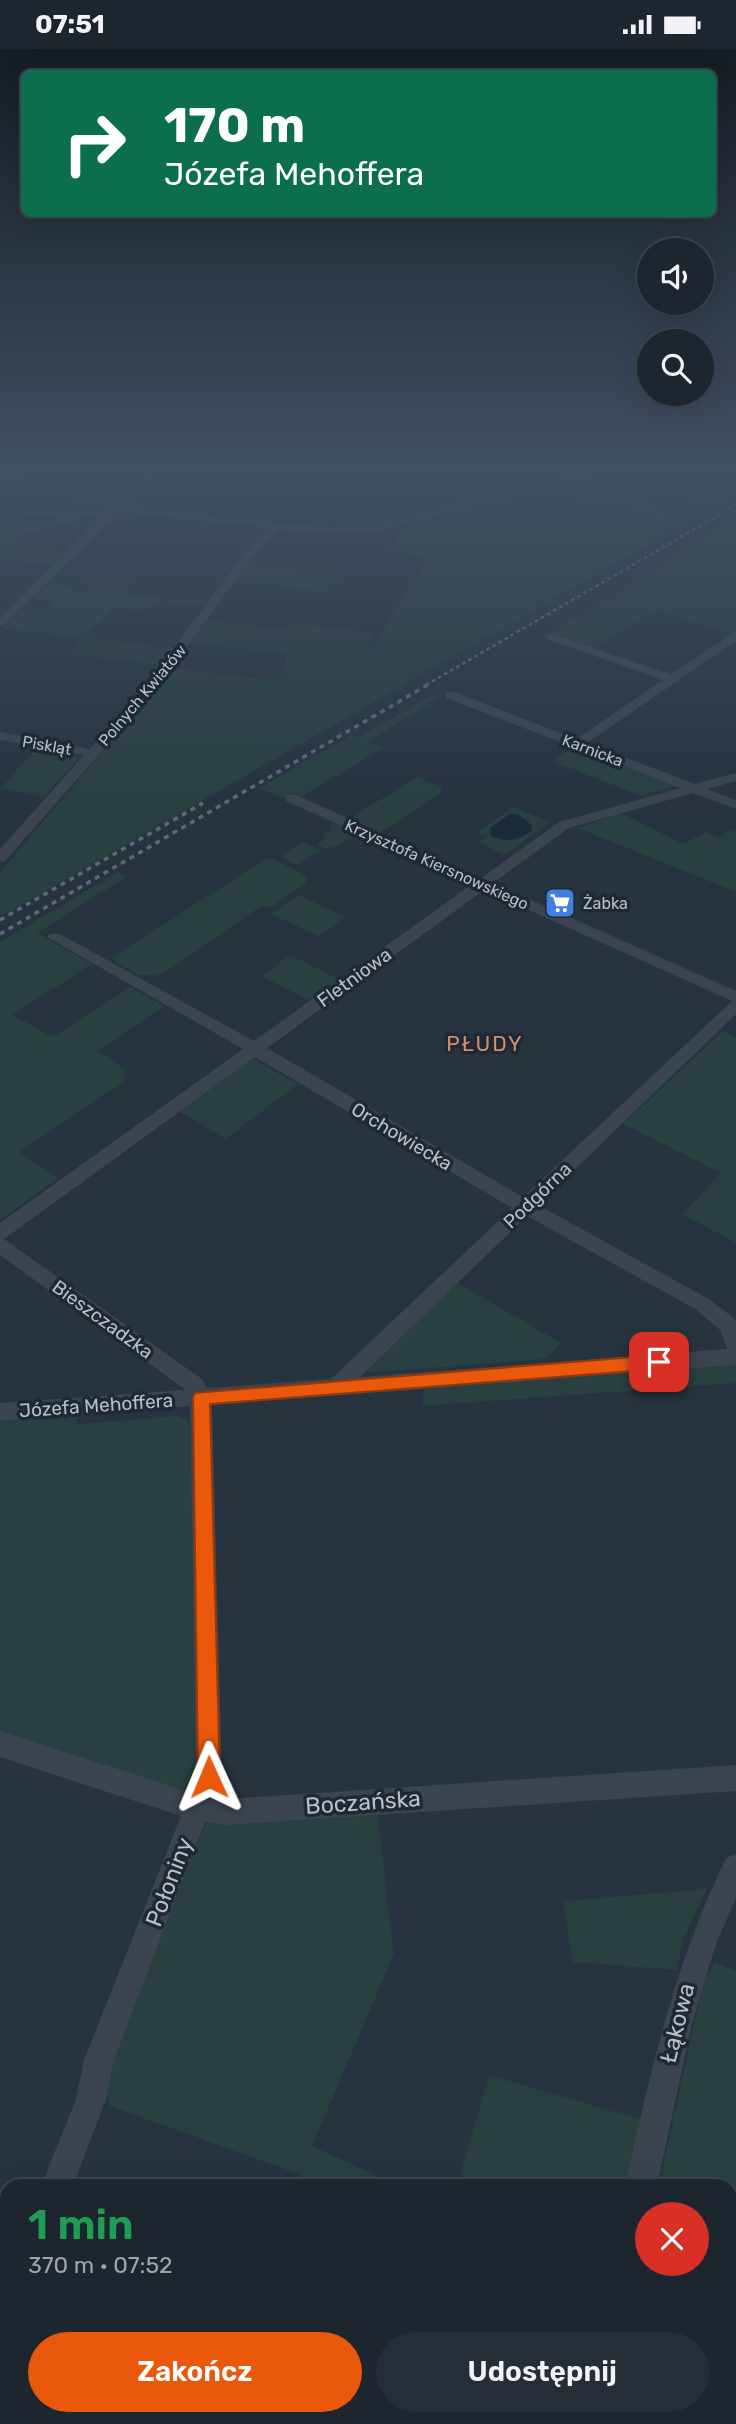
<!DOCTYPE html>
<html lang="pl">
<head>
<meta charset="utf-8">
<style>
  body { margin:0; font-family:Rubik,sans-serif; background:#252e37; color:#f1f3f6; height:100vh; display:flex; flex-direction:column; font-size:26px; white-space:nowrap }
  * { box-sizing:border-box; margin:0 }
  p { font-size:23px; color:#a0a5aa }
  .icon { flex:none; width:38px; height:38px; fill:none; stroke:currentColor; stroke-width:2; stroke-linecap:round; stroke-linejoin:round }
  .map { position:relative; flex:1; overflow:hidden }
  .drawer { position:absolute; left:0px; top:2130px; width:737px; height:247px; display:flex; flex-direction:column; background:#1d262f; border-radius:21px 21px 0 0; box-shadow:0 7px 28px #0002,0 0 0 2px #3b434b }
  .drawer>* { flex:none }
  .hud { position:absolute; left:21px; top:21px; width:695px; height:147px; border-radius:10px; box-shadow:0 7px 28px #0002,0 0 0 2px #3b434b; background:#0b6e4f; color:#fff; overflow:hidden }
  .fabs { position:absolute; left:637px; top:189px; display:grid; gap:14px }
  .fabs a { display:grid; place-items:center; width:77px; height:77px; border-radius:50%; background:#1d262f; box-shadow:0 7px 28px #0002,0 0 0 2px #3b434b; font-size:35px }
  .pin { position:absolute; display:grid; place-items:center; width:60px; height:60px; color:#fff; margin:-30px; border-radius:14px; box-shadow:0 4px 10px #0006 }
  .me { position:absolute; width:77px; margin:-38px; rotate:359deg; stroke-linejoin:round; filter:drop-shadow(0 0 5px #0008) }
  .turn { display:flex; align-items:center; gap:24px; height:147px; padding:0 28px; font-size:32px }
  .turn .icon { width:91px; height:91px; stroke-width:2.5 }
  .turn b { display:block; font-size:49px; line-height:60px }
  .round { display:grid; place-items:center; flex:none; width:74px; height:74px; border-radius:37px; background:#252e37 }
  .summary { display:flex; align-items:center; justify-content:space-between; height:119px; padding:0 28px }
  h1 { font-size:42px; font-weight:600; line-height:52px; color:#1e9e55 }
  .action { display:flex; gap:14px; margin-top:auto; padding:14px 28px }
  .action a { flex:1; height:80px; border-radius:42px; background:#ea580c; color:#fff; font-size:28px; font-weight:600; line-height:80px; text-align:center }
  .action a+a { background:#252e37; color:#f1f3f6 }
  .status { display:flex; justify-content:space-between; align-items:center; height:49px; padding:0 35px; background:#1d262f; direction:ltr }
  .status svg { height:19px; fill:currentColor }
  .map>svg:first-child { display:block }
</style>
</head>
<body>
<div class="status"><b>07:51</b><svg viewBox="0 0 49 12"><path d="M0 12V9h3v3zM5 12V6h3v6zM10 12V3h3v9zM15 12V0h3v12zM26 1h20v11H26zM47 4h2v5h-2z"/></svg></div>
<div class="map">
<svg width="736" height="2375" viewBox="0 0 736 2375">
  <rect width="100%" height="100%" fill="#27333f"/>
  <path fill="#293f40" d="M 698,416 L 736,416 L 736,445 L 0,868 L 0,823 L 174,619 L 279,632 L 287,605 L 191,594 L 208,571 L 285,581 L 291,574 L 375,584 L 366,599 L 373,600 L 428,507 L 388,503 L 406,477 L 480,457 L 573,463 L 575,454 L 609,445 L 663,470 L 698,451 L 665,441 L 676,434 L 711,444 L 722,438 L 678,425 Z
    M 347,461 L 416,465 L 379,477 L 341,479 Z
    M 0,465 L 86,465 L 0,488 Z
    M 736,469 L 736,586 L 656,560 L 593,600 L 549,585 Z
    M 13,488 L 30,500 L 65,503 L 52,516 L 6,511 L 0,507 L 0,492 Z
    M 248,514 L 256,515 L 342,525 L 328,543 L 236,532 Z
    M 60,523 L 136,531 L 124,545 L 209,553 L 208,555 L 155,552 L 147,562 L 111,559 L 86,588 L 174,600 L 162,616 L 70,605 L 84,589 L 3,579 L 25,558 L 46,561 L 54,553 L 33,550 L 46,536 L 86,541 L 95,531 L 58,525 Z
    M 432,646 L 440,648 L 367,693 L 383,699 L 301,748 L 290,747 L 284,750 L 259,739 L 351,686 L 357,689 Z
    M 573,698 L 677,737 L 641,747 L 552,712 Z
    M 35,701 L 79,709 L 44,748 L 0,740 Z
    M 417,728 L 442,738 L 441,744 L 380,784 L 349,770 Z
    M 513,758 L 550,773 L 504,807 L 479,793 L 486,788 L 477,784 Z
    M 621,764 L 683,795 L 706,783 L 718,789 L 731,781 L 736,782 L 736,843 L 577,779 Z
    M 335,773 L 358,784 L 337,797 L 325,800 L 316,796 L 326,789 L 322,786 L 332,780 L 329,777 Z
    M 303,793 L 321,801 L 298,816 L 280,808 Z
    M 269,808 L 307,827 L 305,835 L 272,858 L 261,857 L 163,925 L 138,926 L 111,909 Z
    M 118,823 L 126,828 L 37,884 L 92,915 L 12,966 L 53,988 L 130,938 L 164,957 L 98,1002 L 125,1020 L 124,1032 L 19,1103 L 58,1129 L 0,1171 L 0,893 Z
    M 299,846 L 346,868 L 319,887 L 271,865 Z
    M 290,906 L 339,930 L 309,951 L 261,927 Z
    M 723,982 L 736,988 L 736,1194 L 682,1165 L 721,1124 L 623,1075 Z
    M 252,1010 L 298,1035 L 226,1090 L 180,1063 Z
    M 456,1233 L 561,1294 L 545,1310 L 363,1324 Z
    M 736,1316 L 736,1334 L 422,1357 L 424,1338 Z
    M 77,1366 L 77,1375 L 178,1367 L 190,1373 L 202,1714 L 190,1743 L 0,1683 L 0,1372 Z
    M 377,1762 L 394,1905 L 312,2097 L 401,2137 L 294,2137 L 298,2125 L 110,2057 L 104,2033 L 206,1772 Z
    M 707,1840 L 683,1890 L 677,1921 L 573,1913 L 563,1852 Z
    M 715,1913 L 736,1922 L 736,2375 L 608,2375 L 609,2370 L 730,2370 L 730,2137 L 659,2137 L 703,1934 Z
    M 489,2026 L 646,2072 L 630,2137 L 457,2137 Z
    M 7,2322 L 7,2370 L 87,2370 L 85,2375 L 13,2375 L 0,2370 L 0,2340 Z
    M 197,2370 L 572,2370 L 571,2375 L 195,2375 Z"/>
  <path fill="#1a2b3c" d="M 510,765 C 519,764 526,770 532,777 L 531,782 C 518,792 504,794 490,786 L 490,779 Z"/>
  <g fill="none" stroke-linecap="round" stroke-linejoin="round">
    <path fill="#3b444f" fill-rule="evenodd" d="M 155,416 L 165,416 L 124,458 L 332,479 L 372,478 L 608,416 L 622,416 L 585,428 L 677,471 L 668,473 L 575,430 L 372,484 L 332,485 L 278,480 L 253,507 L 154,643 L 5,812 L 0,813 L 0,800 L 84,706 L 0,691 L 0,683 L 90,700 L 146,637 L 245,503 L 268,479 L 118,463 L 4,576 L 0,577 L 0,568 L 103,467 L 79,467 L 80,471 L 0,491 L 0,485 L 73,467 L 0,466 L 0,460 L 108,462 L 112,458 L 0,429 L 0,423 L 117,453 Z
      M 736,583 L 736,592 L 587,694 L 695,735 L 736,724 L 736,732 L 707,740 L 736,751 L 736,760 L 693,744 L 569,779 L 493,834 L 736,942 L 736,965 L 538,1156 L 709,1250 L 736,1271 L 736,1316 L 212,1356 L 222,1728 L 214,1748 L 226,1750 L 736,1716 L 736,1742 L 226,1776 L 205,1773 L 114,2011 L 106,2050 L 73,2137 L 41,2137 L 76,2050 L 84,2011 L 181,1767 L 0,1708 L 0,1682 L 190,1743 L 196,1728 L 190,1357 L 0,1372 L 0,1354 L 186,1341 L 0,1206 L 0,1174 L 243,1000 L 47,888 L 50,885 L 60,885 L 254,992 L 472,835 L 286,752 L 286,746 L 296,746 L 481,829 L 559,773 L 680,739 L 446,649 L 446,643 L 454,643 L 576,690 L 663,631 L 547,590 L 547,586 L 555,586 L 671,625 ZM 484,841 L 732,952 L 523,1148 L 267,999 ZM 255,1008 L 512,1159 L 331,1330 L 207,1339 L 202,1330 L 4,1190 ZM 527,1167 L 695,1260 L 720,1281 L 727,1300 L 360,1328 Z
      M 736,1805 L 736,1849 L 716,1895 L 692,1974 L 657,2137 L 625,2137 C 650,2023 675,1914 726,1809 Z
      M 7,2252 L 7,2300 L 0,2303 L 0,2254 Z
      M 575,2370 L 609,2370 L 608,2375 L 574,2375 Z"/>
    <path stroke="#5d6975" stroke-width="2.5" stroke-dasharray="3.5 3.5" stroke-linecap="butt" d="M 426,636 L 736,456"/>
    <path stroke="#5d6975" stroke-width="3.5" stroke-dasharray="5 5" stroke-linecap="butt" d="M 0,871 L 203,754
      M 0,885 L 429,635"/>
  </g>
  <linearGradient id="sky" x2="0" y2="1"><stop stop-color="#151c23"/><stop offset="0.56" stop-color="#415063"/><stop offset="1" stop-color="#415063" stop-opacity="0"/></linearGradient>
  <rect width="736" height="748" fill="url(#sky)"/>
  <path fill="#ea580c" stroke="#983908" stroke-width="2" d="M 659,1306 L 665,1308 L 667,1313 L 665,1318 L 659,1320 L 210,1355 L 220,1728 L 216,1736 L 209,1739 L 201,1736 L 198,1728 L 193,1349 L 195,1344 Z"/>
  <defs>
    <g id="supermarket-square" transform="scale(1.575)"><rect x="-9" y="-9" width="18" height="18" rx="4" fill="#3f7fe0" stroke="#1f2934"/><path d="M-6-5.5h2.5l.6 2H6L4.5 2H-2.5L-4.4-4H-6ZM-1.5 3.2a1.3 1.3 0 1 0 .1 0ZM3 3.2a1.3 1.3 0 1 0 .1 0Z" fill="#fff"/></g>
  </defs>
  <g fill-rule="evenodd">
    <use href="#supermarket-square" x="560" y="854"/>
  </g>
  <g text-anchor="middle" stroke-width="7" stroke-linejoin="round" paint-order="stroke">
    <g font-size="16" fill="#b7bfc9" stroke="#1f2934">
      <text transform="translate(142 646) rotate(-50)" y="6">Polnych Kwiatów</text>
      <text transform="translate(47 696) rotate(10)" y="6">Piskląt</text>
      <text transform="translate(593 701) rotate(21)" y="6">Karnicka</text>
      <text transform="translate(437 815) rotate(24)" y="6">Krzysztofa Kiersnowskiego</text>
    </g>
    <g font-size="16" fill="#b7bfc9" stroke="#1f2934" text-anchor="start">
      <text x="583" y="860">Żabka</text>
    </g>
    <g font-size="19" fill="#b7bfc9" stroke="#1f2934">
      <text transform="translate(354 928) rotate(-36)" y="7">Fletniowa</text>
      <text transform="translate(402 1087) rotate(31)" y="7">Orchowiecka</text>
      <text transform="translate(537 1146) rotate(-44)" y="7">Podgórna</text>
      <text transform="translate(103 1270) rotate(36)" y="7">Bieszczadzka</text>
      <text transform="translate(96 1356) rotate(-4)" y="7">Józefa Mehoffera</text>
    </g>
    <g font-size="21" letter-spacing="2" fill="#d08f6c" stroke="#1f2934">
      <text x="485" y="1002">PŁUDY</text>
    </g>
    <g font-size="23" fill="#b7bfc9" stroke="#1f2934">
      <text transform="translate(363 1753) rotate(-4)" y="8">Boczańska</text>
      <text transform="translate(169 1833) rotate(-69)" y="8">Połoniny</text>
      <text transform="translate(677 1974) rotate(-76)" y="8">Łąkowa</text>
    </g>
  </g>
</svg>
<div class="fabs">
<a><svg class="icon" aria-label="sound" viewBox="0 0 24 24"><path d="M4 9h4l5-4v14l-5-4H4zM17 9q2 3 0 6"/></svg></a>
<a><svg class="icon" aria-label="search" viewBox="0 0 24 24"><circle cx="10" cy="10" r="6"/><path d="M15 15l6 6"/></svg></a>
</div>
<div class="pin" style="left:659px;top:1313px;background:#d93025"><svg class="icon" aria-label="arrive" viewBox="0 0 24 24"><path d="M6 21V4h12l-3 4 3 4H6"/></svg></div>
<svg class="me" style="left:209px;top:1728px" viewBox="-20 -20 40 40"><path d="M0-17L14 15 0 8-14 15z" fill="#ea580c" stroke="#fff" stroke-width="4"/></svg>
<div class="hud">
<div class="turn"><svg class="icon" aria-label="right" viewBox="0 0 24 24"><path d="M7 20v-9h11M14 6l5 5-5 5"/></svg><div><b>170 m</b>Józefa Mehoffera</div></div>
</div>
<section class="drawer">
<div class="summary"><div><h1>1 min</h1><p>370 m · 07:52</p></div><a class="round" style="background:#d93025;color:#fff"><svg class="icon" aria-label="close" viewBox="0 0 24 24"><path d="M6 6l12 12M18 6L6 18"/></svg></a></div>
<div class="action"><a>Zakończ</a><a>Udostępnij</a></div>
</section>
</div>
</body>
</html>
